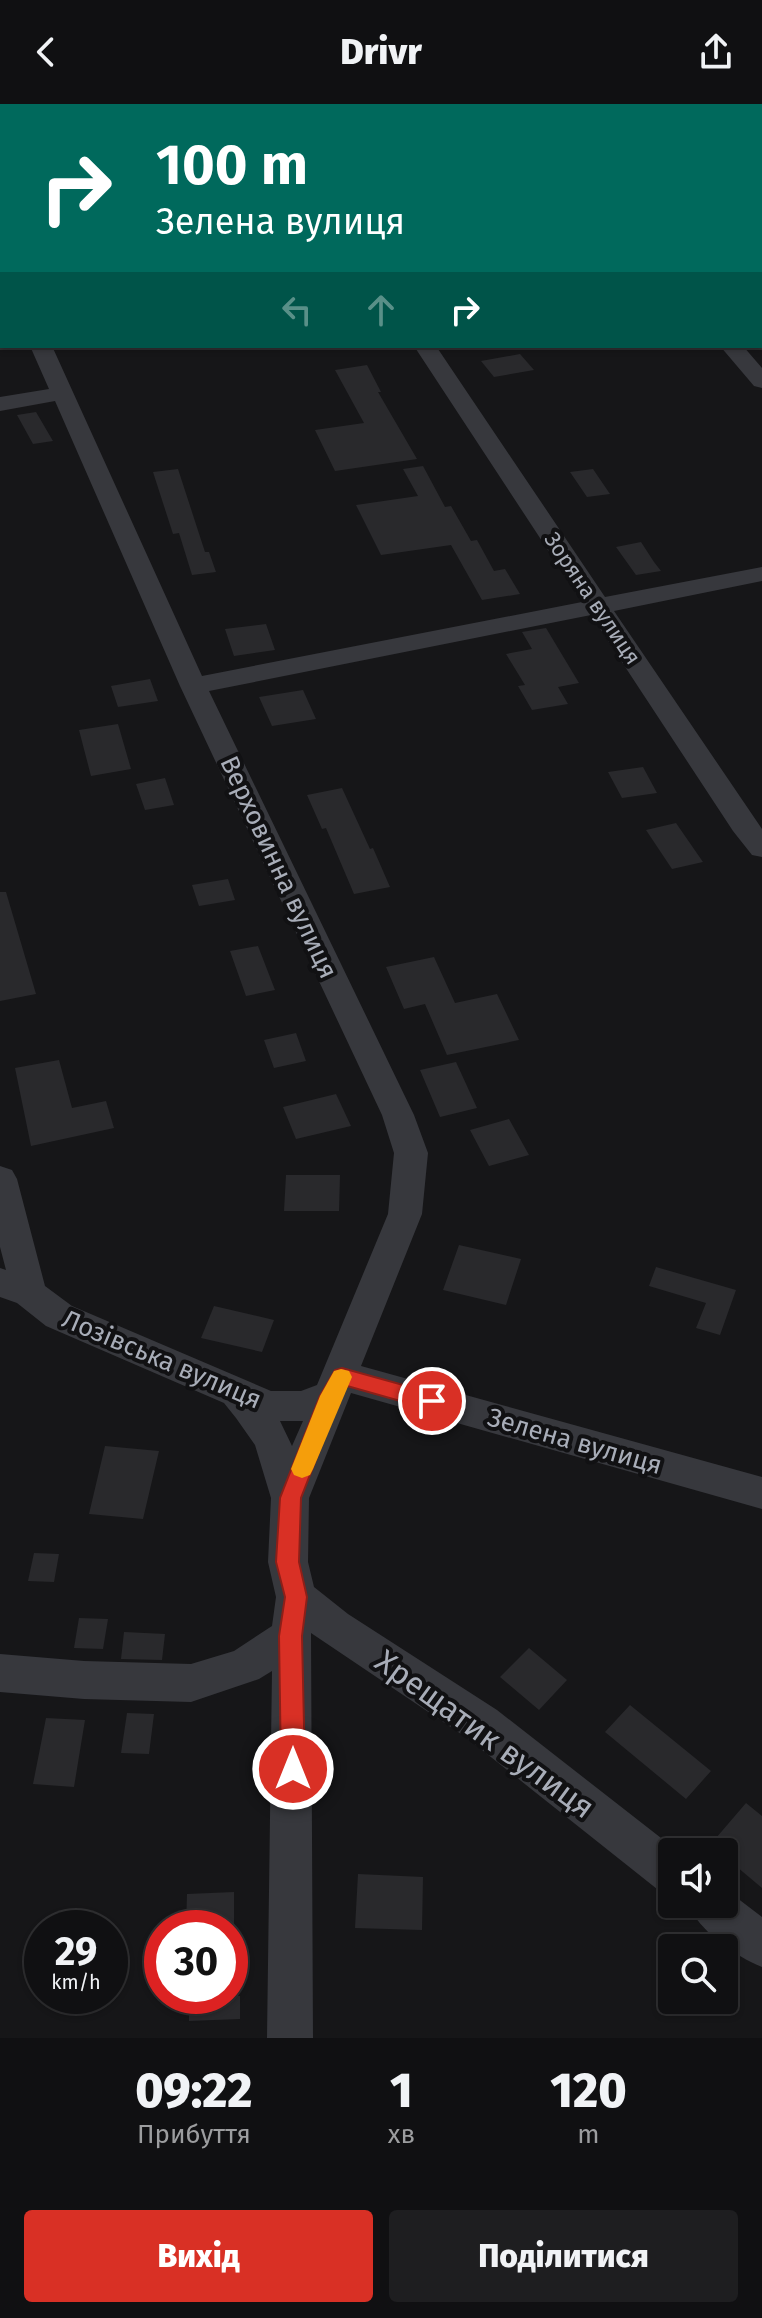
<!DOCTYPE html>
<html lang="uk">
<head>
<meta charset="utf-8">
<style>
  body { margin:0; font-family:"Fira Sans",sans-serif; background:#1e1e20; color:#f1f3f6; height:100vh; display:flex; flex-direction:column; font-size:30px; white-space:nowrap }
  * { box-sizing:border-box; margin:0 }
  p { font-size:26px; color:#9c9d9f }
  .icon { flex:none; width:44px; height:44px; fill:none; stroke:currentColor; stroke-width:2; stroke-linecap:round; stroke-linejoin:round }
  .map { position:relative; height:1934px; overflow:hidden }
  .panel { display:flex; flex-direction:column; background:#101012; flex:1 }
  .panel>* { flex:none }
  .guide { position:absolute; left:0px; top:0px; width:762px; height:244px; box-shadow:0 2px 6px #0004,0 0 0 2px #303032; background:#00695c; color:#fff; overflow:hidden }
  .controls { position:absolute; left:658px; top:1734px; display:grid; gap:16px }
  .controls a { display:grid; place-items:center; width:80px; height:80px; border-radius:8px; background:#101012; box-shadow:0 2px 6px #0004,0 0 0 2px #303032; font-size:40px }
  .speed { position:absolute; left:24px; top:1806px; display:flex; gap:16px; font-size:40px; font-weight:700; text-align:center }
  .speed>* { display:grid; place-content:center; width:104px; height:104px; border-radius:50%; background:#101012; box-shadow:0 2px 6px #0004,0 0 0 2px #303032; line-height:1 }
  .speed small { font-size:20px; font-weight:400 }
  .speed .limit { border:12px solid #d22; background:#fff; color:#111 }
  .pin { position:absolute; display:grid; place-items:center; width:68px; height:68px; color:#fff; margin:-34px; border:4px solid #fff; border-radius:50%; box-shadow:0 2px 8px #0007 }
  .me { position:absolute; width:88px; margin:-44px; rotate:0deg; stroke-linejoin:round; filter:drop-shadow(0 0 6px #0008) }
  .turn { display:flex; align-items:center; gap:28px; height:168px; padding:0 24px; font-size:36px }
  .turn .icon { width:104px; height:104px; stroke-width:2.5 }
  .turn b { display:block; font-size:56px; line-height:68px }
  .lanes { display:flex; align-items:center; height:76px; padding:0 24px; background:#0003; justify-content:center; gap:40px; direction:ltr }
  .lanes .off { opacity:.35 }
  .eta { display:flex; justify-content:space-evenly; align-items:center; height:136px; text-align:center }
  .eta b { font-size:48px; font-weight:800; line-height:56px }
  .action { display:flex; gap:16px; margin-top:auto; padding:16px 24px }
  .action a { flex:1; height:92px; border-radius:8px; background:#d93025; color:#fff; font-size:32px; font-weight:800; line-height:92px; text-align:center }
  .action a+a { background:#1e1e20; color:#f1f3f6 }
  header { display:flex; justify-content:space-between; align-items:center; height:104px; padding:0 24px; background:#101012; font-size:36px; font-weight:800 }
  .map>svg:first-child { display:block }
</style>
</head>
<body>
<header><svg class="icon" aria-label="back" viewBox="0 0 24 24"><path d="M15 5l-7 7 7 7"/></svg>Drivr<svg class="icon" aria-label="share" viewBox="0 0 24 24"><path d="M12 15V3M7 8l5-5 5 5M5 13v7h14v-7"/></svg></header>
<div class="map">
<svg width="762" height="1934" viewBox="0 0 762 1934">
  <rect width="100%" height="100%" fill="#161618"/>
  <path fill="#29292c" d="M 520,250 L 534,266 L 494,273 L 481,257 Z
    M 367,261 L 381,288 L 378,288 L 417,355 L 335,367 L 315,326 L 364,319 L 335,266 Z
    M 36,308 L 53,337 L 33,340 L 17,311 Z
    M 423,362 L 445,403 L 451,402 L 471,437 L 477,436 L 494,467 L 505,465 L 520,490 L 482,496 L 451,441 L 381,451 L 356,401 L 418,392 L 403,365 Z
    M 178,365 L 205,448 L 209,448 L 216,468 L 192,471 L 179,429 L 173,430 L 153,368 Z
    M 593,365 L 610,390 L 587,393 L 570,368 Z
    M 641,438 L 654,458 L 661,467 L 636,471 L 616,443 Z
    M 266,520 L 275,546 L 234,552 L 225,525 Z
    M 546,524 L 579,579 L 558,583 L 568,600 L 532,606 L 518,582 L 525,581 L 506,550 L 532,545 L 522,528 Z
    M 150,575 L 158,597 L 118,603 L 111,582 Z
    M 303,586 L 316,615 L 272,622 L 259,593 Z
    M 118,620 L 131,665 L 91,672 L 79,626 Z
    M 643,663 L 657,689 L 622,694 L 608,668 Z
    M 165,674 L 174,701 L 145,706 L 136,680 Z
    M 342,684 L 370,745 L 373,744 L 390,783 L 354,790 L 326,724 L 322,725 L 307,691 Z
    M 676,719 L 703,758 L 672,765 L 646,726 Z
    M 228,775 L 235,796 L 199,802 L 192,781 Z
    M 0,788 L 6,788 L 36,890 L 0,897 Z
    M 258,842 L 275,886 L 246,892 L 230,847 Z
    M 434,853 L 455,899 L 497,890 L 519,936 L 447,951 L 425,900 L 404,905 L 386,863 Z
    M 296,929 L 306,957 L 274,964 L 264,936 Z
    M 59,956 L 72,1004 L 106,997 L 114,1024 L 31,1042 L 15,964 Z
    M 456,958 L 477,1004 L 440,1013 L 420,966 Z
    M 336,990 L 351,1022 L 296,1035 L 283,1003 Z
    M 509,1015 L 529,1051 L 489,1062 L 470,1026 Z
    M 286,1071 L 340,1071 L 339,1107 L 284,1107 Z
    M 459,1141 L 521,1155 L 506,1201 L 443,1186 Z
    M 656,1163 L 736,1186 L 720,1231 L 696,1224 L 706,1199 L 649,1182 Z
    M 214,1202 L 274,1216 L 262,1248 L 201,1234 Z
    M 105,1342 L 159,1347 L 143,1415 L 89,1410 Z
    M 34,1449 L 59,1450 L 54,1478 L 28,1477 Z
    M 79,1514 L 108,1515 L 103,1545 L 74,1544 Z
    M 124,1528 L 165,1530 L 162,1556 L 121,1555 Z
    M 529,1544 L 567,1576 L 539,1606 L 500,1573 Z
    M 630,1601 L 711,1667 L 686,1695 L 605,1628 Z
    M 127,1609 L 154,1610 L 149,1650 L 121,1649 Z
    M 46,1614 L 85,1616 L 74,1683 L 33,1680 Z
    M 746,1699 L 762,1712 L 762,1784 L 724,1752 L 724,1748 L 719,1748 L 710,1741 Z
    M 358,1770 L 423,1773 L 422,1826 L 355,1824 Z
    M 234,1788 L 234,1824 L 186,1824 L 187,1790 Z
    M 189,1892 L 240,1892 L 240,1915 L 189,1917 Z"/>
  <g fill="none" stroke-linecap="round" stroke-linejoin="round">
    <path fill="#37383d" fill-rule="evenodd" d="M 248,0 L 268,0 L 269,2 L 249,2 Z
      M 305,0 L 337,0 L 338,2 L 306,2 Z
      M 760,55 L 762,55 L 762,67 L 760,67 Z
      M 0,71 L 2,71 L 2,83 L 0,83 Z
      M 0,166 L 2,166 L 2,179 L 0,179 Z
      M 30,242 L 52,242 L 202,572 L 582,498 L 414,242 L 436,242 L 605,493 L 762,463 L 762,477 L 614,507 L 762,725 L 762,753 L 752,751 L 733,727 L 591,511 L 209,587 L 414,1011 L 428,1049 L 422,1110 L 361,1262 L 762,1373 L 762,1405 L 351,1289 L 309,1394 L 308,1458 L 314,1483 L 348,1510 L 497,1606 L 679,1748 L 672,1748 L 672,1791 L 657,1785 L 467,1634 L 311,1529 L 313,1934 L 267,1934 L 272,1567 L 259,1575 L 191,1598 L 84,1595 L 0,1588 L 0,1550 L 84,1557 L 191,1560 L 234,1547 L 272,1522 L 276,1493 L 268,1458 L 271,1394 L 255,1341 L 236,1314 L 224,1299 L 46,1222 L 17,1199 L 0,1193 L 0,1164 L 6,1166 L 0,1143 L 0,1062 L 12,1066 L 17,1075 L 45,1182 L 72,1202 L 271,1287 L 301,1287 L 317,1281 L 388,1110 L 394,1049 L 382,1011 L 180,582 L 55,297 L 0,307 L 0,293 L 49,285 ZM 280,1317 L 303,1317 L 292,1342 Z
      M 720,242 L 743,242 L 762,264 L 762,284 L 754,282 Z
      M 724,1784 L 762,1813 L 762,1863 C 735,1852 699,1827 688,1800 L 724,1800 Z"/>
  </g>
  <path fill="#d93025" stroke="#8d1f18" stroke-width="2" d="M 342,1264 L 432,1289 L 439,1291 L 442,1297 L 439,1303 L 432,1306 L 347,1282 L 340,1294 L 301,1394 L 299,1458 L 307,1493 L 302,1532 L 305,1665 L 301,1673 L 293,1676 L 284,1673 L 281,1665 L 279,1532 L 285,1493 L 276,1458 L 280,1394 L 320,1292 L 335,1266 Z"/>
  <path fill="#f59e0b" d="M 341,1265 L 349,1267 L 352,1273 L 313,1365 L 310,1371 L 302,1374 L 294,1371 L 291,1365 L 320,1292 L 334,1267 Z"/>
  <g text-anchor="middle" stroke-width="8" stroke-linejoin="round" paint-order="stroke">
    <g font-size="22" fill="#a8adb8" stroke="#111113">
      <text transform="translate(593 494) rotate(56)" y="8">Зоряна вулиця</text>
    </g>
    <g font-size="26" fill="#a8adb8" stroke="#111113">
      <text transform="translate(279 763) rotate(65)" y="9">Верховинна вулиця</text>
      <text transform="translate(162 1255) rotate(23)" y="9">Лозівська вулиця</text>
      <text transform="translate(575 1337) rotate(16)" y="9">Зелена вулиця</text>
    </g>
    <g font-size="32" fill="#a8adb8" stroke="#111113">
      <text transform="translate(485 1630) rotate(36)" y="11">Хрещатик вулиця</text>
    </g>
  </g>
</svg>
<div class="controls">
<a><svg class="icon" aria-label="sound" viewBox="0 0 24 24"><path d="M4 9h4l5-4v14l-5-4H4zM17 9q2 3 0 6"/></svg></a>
<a><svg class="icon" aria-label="search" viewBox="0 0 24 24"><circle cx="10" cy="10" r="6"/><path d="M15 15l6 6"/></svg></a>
</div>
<div class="speed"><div>29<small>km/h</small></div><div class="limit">30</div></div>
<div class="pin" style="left:432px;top:1297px;background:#d93025"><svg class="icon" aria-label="arrive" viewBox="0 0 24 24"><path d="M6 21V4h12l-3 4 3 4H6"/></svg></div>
<svg class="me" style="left:293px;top:1665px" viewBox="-20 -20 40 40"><circle r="17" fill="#d93025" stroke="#fff" stroke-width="3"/><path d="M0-11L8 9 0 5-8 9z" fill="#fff"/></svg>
<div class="guide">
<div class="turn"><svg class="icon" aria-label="right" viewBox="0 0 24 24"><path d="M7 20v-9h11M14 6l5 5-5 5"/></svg><div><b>100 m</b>Зелена вулиця</div></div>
<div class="lanes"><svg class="icon off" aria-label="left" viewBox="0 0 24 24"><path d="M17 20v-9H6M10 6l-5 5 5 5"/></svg><svg class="icon off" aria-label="ahead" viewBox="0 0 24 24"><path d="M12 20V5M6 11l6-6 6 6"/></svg><svg class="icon" aria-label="right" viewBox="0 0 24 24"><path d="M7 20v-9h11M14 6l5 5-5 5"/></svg></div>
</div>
</div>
<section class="panel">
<div class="eta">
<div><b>09:22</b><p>Прибуття</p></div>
<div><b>1</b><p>хв</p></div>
<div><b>120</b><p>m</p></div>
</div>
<div class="action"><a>Вихід</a><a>Поділитися</a></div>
</section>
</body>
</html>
